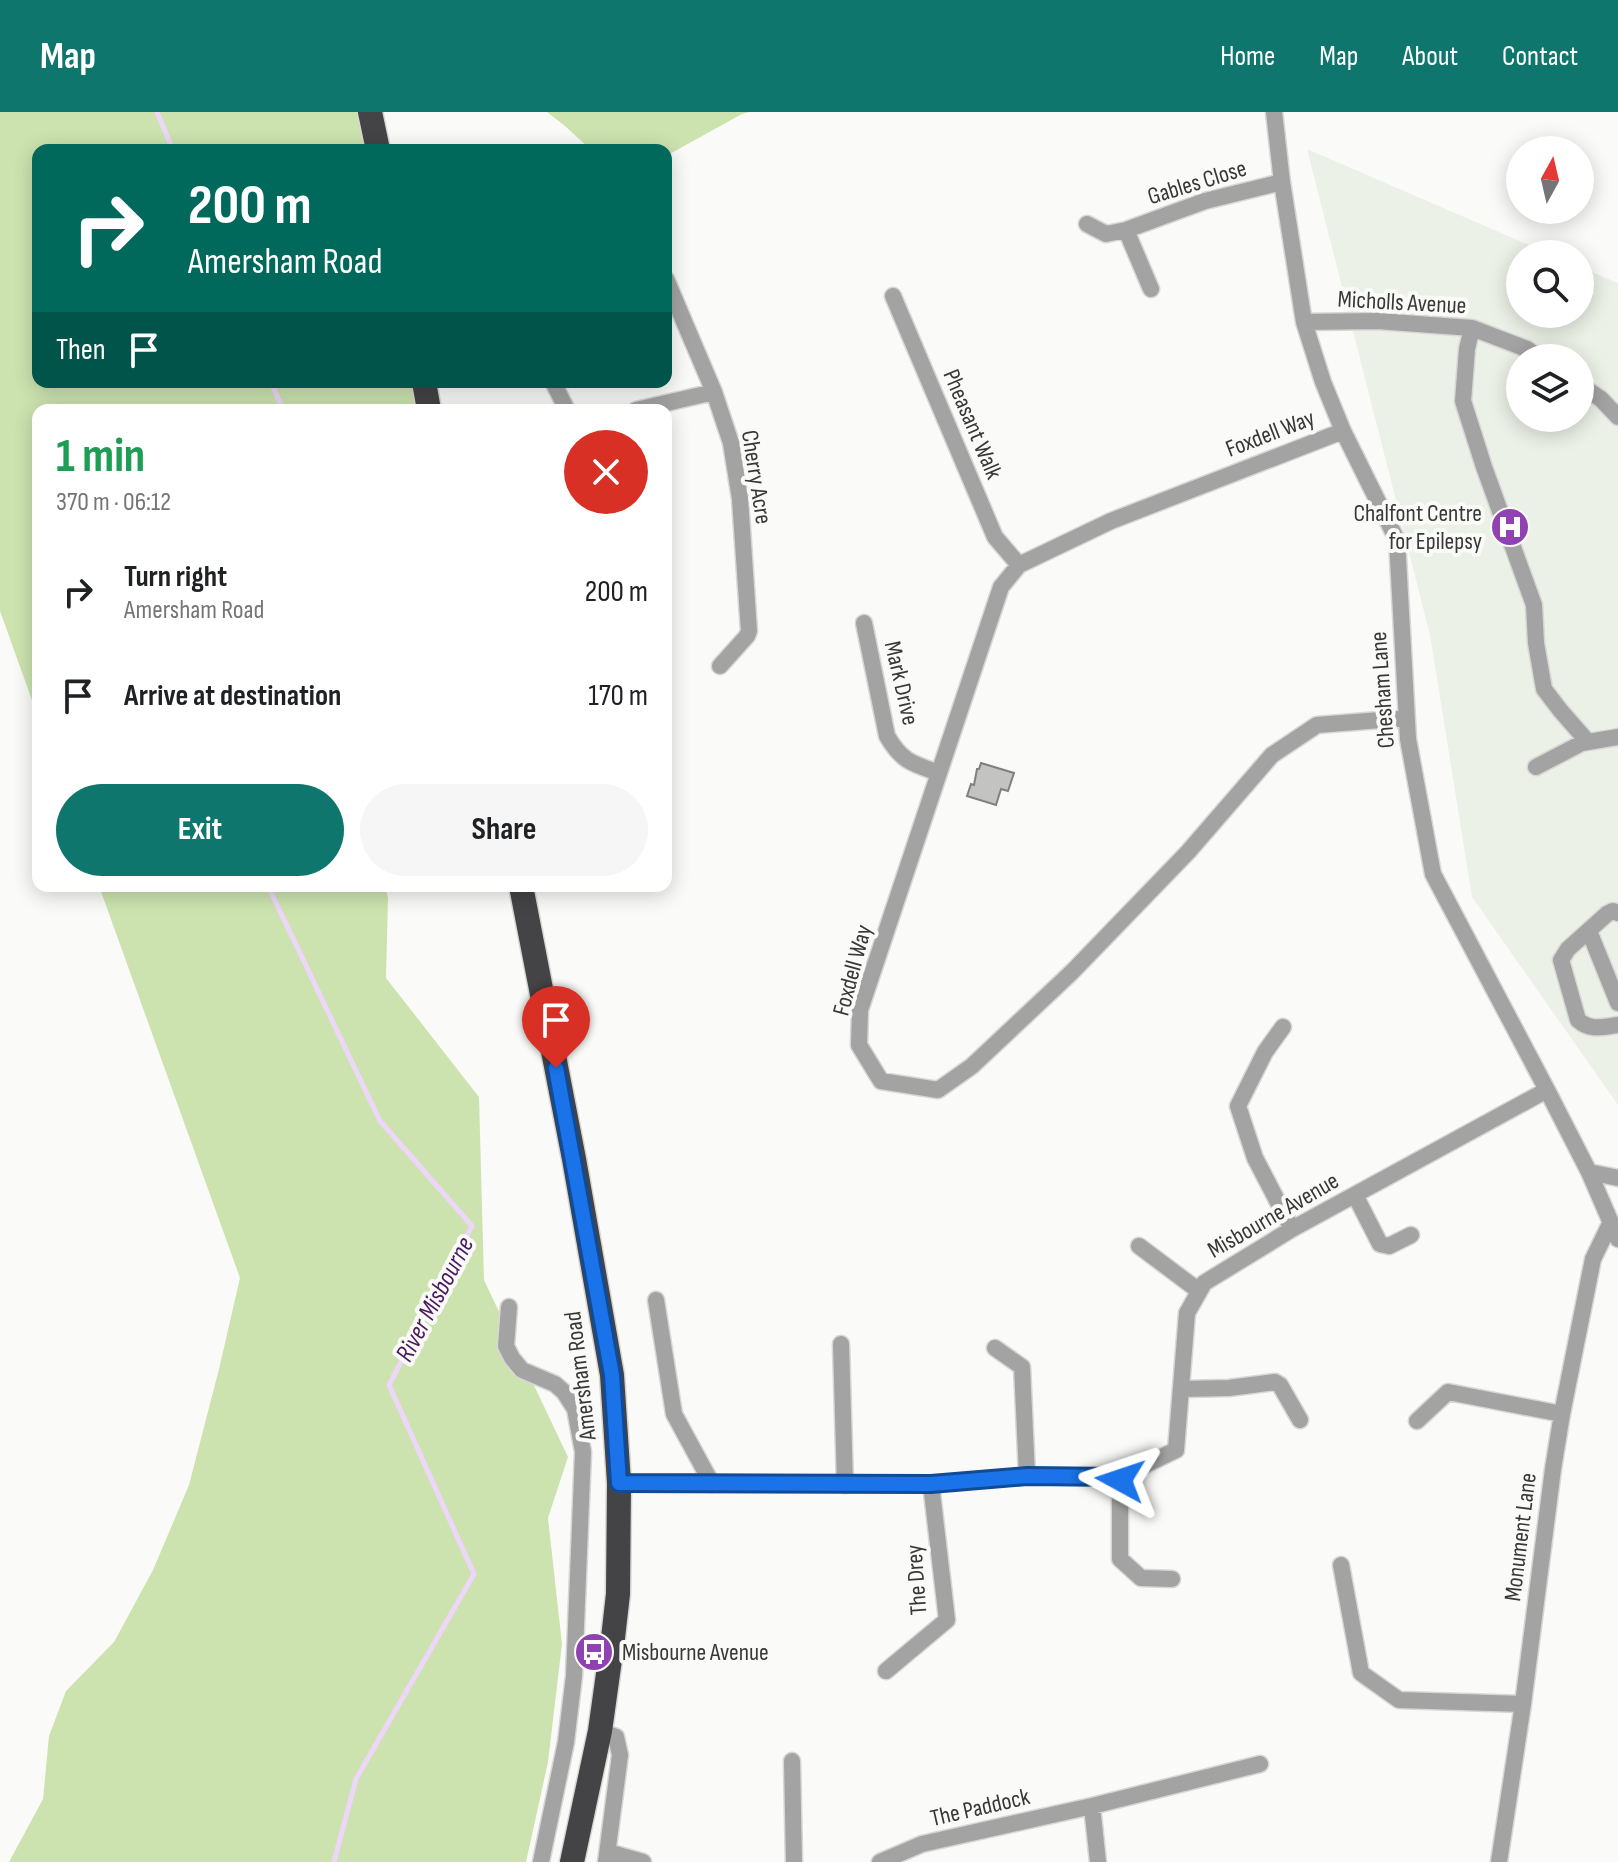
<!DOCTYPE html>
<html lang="en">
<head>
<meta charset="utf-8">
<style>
  body { margin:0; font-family:"Sofia Sans Condensed",sans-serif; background:#f6f6f6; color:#202124; height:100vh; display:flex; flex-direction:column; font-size:30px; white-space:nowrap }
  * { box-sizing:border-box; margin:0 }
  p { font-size:26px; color:#757577 }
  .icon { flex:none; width:44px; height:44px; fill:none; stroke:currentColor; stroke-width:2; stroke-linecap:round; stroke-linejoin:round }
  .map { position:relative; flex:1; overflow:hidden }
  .drawer { position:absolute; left:32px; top:292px; width:640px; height:488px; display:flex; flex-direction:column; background:#fff; border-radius:16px; box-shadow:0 4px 20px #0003 }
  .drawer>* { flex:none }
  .top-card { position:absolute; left:32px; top:32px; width:640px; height:244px; border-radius:16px; box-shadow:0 4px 20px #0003; background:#00695c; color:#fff; overflow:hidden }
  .needle { width:52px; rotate:8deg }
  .buttons { position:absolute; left:1506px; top:24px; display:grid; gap:16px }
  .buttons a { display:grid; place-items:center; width:88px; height:88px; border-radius:50%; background:#fff; box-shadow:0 4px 20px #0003; font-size:40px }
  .pin { position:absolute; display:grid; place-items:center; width:68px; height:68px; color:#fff; margin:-82px -34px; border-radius:50% 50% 50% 0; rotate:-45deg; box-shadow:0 0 8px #0007 }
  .pin .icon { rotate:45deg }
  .me { position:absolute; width:88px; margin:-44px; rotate:275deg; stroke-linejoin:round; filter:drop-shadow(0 0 6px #0008) }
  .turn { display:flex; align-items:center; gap:28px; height:168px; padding:0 24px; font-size:36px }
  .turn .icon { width:104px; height:104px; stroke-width:2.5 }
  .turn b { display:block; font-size:56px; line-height:68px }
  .then { display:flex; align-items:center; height:76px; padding:0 24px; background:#0003; gap:16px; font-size:30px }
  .round { display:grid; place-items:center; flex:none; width:84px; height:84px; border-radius:42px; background:#f6f6f6 }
  .summary { display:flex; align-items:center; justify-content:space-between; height:136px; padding:0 24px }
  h1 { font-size:48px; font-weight:700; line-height:60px; color:#1e9e55 }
  .action { display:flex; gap:16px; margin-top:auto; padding:16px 24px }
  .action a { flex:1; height:92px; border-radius:48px; background:#0f766e; color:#fff; font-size:32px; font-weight:700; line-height:92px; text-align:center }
  .action a+a { background:#f6f6f6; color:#202124 }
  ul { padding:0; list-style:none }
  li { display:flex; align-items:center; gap:24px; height:104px; padding:0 24px }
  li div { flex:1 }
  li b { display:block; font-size:30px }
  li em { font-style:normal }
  header { display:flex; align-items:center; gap:48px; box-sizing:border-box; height:112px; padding:0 40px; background:#0f766e; color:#fff }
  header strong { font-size:38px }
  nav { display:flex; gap:44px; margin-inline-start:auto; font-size:28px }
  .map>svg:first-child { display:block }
</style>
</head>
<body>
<header>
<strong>Map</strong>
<nav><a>Home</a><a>Map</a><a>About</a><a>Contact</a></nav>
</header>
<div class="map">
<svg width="1618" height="1750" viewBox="0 0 1618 1750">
  <rect width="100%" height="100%" fill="#fafbf8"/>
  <path fill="#ecf1e7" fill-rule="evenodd" d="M 1307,37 L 1550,142 L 1520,142 L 1520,202 L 1580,202 L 1580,155 L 1618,171 L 1618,993 L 1472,785 L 1430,523 ZM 1520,246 L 1580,246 L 1580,306 L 1520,306 Z"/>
  <path fill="#cce3af" d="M 0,0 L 376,0 L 383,38 L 38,38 L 38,270 L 425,270 L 430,298 L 38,298 L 38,605 L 0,499 Z
    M 547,0 L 750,0 L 742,2 L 666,44 L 666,38 L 591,38 L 565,14 Z
    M 99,774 L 385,774 L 388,786 L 386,866 L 479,985 L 484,1168 L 568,1345 L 548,1406 L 562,1532 L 548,1650 L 526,1750 L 9,1750 L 43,1687 L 49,1624 L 66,1579 L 114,1530 L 153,1458 L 189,1373 L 219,1257 L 240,1166 Z"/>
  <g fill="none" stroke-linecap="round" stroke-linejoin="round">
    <path stroke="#eed6fa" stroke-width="5" d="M 157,0 L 173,38
      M 271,270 L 283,298
      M 268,774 L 380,1009 L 472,1114 L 389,1273 L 474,1462 L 356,1667 L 334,1750"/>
  </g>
  <path fill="#c3c4c1" stroke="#80817e" stroke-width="2" d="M 981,651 L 1014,661 L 1008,679 L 1001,677 L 996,693 L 967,684 L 971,672 L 974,673 L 977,657 L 979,657 Z"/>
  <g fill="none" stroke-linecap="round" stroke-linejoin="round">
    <g stroke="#d7d8d5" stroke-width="19">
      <path id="minor" d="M 1274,0 L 1282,70 L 1304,210 L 1323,270 L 1343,319 L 1397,428 L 1408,627 L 1433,762 L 1547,978 L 1589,1060 L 1618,1127
        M 1087,112 L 1106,122 L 1126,118 L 1205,89 L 1282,70
        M 1126,118 L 1151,177
        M 666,167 L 714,280 L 731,331 L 740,387 L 749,519 L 747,524 L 720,554
        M 893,184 L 995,425 L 1019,453
        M 1304,210 L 1377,209 L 1472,216 L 1527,237 L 1539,246
        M 1472,216 L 1467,237 L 1463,289 L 1484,355 L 1534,493 L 1536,531 L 1544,577 L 1560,598 L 1588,630
        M 553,270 L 567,298
        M 1580,273 L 1601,287 L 1618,305
        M 636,298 L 714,280
        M 1343,319 L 1111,409 L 1019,453 L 1001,475 L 860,898 L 859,933 L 881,969 L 938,978 L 972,954 L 1072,860 L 1188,740 L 1272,643 L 1317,613 L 1406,606
        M 864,511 L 887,624 C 902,650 913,652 939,661
        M 1536,655 L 1582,631 L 1618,625
        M 1618,801 L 1613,799 L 1607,802 L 1568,837 L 1561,848 L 1578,908 C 1590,919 1603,915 1618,913
        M 1589,819 L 1618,891
        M 1283,915 L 1265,940 L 1238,994 L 1255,1046 L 1292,1117
        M 1589,1060 L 1618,1066
        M 1355,1083 L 1380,1132 L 1389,1134 L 1411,1123
        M 1139,1134 L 1199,1179
        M 656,1188 L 674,1302 L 712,1372
        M 509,1195 L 506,1234 L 512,1246 L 522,1258 L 555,1272 L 564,1280 L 575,1297 L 583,1340 L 574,1564 L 566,1630 L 541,1750
        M 841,1232 L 845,1373
        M 995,1236 L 1022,1255 L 1027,1364
        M 1181,1277 L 1229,1276 L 1275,1270 L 1280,1273 L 1300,1308
        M 1417,1309 L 1448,1280 L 1562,1302
        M 1120,1365 L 1120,1447 L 1141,1466 L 1172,1467
        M 619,1371 L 931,1372 L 1027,1364 L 1120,1365 L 1176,1338 L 1187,1201 L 1204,1171 L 1292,1117 L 1547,978
        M 1341,1453 L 1361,1561 L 1399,1588 L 1523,1592
        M 886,1559 L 947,1508 L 931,1372
        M 600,1619 L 616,1625 L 620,1643 L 606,1750
        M 792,1649 L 794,1750
        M 1092,1694 L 1098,1750
        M 608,1740 L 643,1750
        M 880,1750 L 922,1732 L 1092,1694 L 1260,1652
        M 1499,1750 L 1523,1592 L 1553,1357 L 1562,1302 L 1593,1147 L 1610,1112"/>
    </g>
    <g stroke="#d7d8d5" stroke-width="27">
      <path id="highway" d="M 370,0 L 378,38
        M 424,270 L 429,298
        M 521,774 L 574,1047 L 612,1263 L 619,1371 L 618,1482 L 613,1526 L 600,1619 L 572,1750"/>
    </g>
    <use href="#minor" stroke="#a4a3a4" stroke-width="16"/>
    <use href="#highway" stroke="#444345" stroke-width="24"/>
  </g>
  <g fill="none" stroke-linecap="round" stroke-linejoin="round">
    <g stroke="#114b97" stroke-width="20">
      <path id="route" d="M 556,956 L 612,1263 L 619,1371 L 931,1372 L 1027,1364 L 1120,1365 L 1120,1368"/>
    </g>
    <use href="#route" stroke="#1a73e8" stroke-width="14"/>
  </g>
  <defs>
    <g id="hospital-disc" transform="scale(2)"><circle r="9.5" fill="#9142b2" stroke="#fafbf8"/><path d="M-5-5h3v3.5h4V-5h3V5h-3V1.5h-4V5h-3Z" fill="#fff"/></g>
    <g id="bus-disc" transform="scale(2)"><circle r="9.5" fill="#9142b2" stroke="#fafbf8"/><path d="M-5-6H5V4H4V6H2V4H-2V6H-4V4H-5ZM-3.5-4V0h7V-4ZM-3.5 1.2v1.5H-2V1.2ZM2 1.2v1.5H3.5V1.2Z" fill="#fff"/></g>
  </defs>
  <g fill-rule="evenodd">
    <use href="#hospital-disc" x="1510" y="415"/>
    <use href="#bus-disc" x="594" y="1540"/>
  </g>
  <g text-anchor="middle" stroke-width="8" stroke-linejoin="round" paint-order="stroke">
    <g font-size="24" fill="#383837" stroke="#fafbf8">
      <text transform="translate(1197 70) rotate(-17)" y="8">Gables Close</text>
      <text transform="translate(1402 190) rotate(3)" y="8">Micholls Avenue</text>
      <text transform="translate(973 312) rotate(67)" y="8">Pheasant Walk</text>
      <text transform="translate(1270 321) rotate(-21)" y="8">Foxdell Way</text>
      <text transform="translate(757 365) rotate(81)" y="8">Cherry Acre</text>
      <text transform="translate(902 571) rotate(77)" y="8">Mark Drive</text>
      <text transform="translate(1382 578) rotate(-94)" y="8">Chesham Lane</text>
      <text transform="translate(852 858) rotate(-75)" y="8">Foxdell Way</text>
      <text transform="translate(1273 1103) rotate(-30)" y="8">Misbourne Avenue</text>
      <text transform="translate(580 1264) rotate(-97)" y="8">Amersham Road</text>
      <text transform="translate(1520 1425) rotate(-83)" y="8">Monument Lane</text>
      <text transform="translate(916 1468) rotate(-94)" y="8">The Drey</text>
      <text transform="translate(980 1695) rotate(-13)" y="8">The Paddock</text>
    </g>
    <g font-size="24" fill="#383837" stroke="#fafbf8" text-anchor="end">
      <text x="1482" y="409">Chalfont Centre<tspan x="1482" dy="28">for Epilepsy</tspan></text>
      <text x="622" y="1548" text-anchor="start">Misbourne Avenue</text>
    </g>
    <g font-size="26" font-style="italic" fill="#4b1a5f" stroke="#fafbf8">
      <text transform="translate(434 1187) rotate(-62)" y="9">River Misbourne</text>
    </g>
  </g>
</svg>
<div class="buttons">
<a><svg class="needle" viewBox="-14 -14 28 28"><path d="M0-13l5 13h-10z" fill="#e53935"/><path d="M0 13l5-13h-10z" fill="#757577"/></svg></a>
<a><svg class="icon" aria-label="search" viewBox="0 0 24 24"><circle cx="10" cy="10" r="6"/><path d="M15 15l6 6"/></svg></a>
<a><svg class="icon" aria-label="layers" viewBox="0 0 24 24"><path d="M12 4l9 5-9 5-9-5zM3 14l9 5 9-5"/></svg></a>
</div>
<div class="pin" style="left:556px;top:956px;background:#d93025"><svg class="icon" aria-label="arrive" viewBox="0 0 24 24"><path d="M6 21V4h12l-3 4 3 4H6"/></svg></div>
<svg class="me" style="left:1120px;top:1368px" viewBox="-20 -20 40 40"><path d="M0-17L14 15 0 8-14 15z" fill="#1a73e8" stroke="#fff" stroke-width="4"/></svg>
<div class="top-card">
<div class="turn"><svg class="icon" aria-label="right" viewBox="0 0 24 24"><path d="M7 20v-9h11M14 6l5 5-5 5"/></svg><div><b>200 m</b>Amersham Road</div></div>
<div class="then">Then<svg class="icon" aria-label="arrive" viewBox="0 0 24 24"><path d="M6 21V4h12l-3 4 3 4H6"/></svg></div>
</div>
<section class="drawer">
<div class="summary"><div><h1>1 min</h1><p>370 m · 06:12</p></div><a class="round" style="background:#d93025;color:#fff"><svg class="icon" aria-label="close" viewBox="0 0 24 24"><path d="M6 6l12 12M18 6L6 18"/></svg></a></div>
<ul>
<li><svg class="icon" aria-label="right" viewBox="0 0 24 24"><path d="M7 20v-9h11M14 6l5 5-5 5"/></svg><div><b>Turn right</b><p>Amersham Road</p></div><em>200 m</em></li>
<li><svg class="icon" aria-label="arrive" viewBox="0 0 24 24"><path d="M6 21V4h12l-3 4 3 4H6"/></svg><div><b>Arrive at destination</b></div><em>170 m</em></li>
</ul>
<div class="action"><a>Exit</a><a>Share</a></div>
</section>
</div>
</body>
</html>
